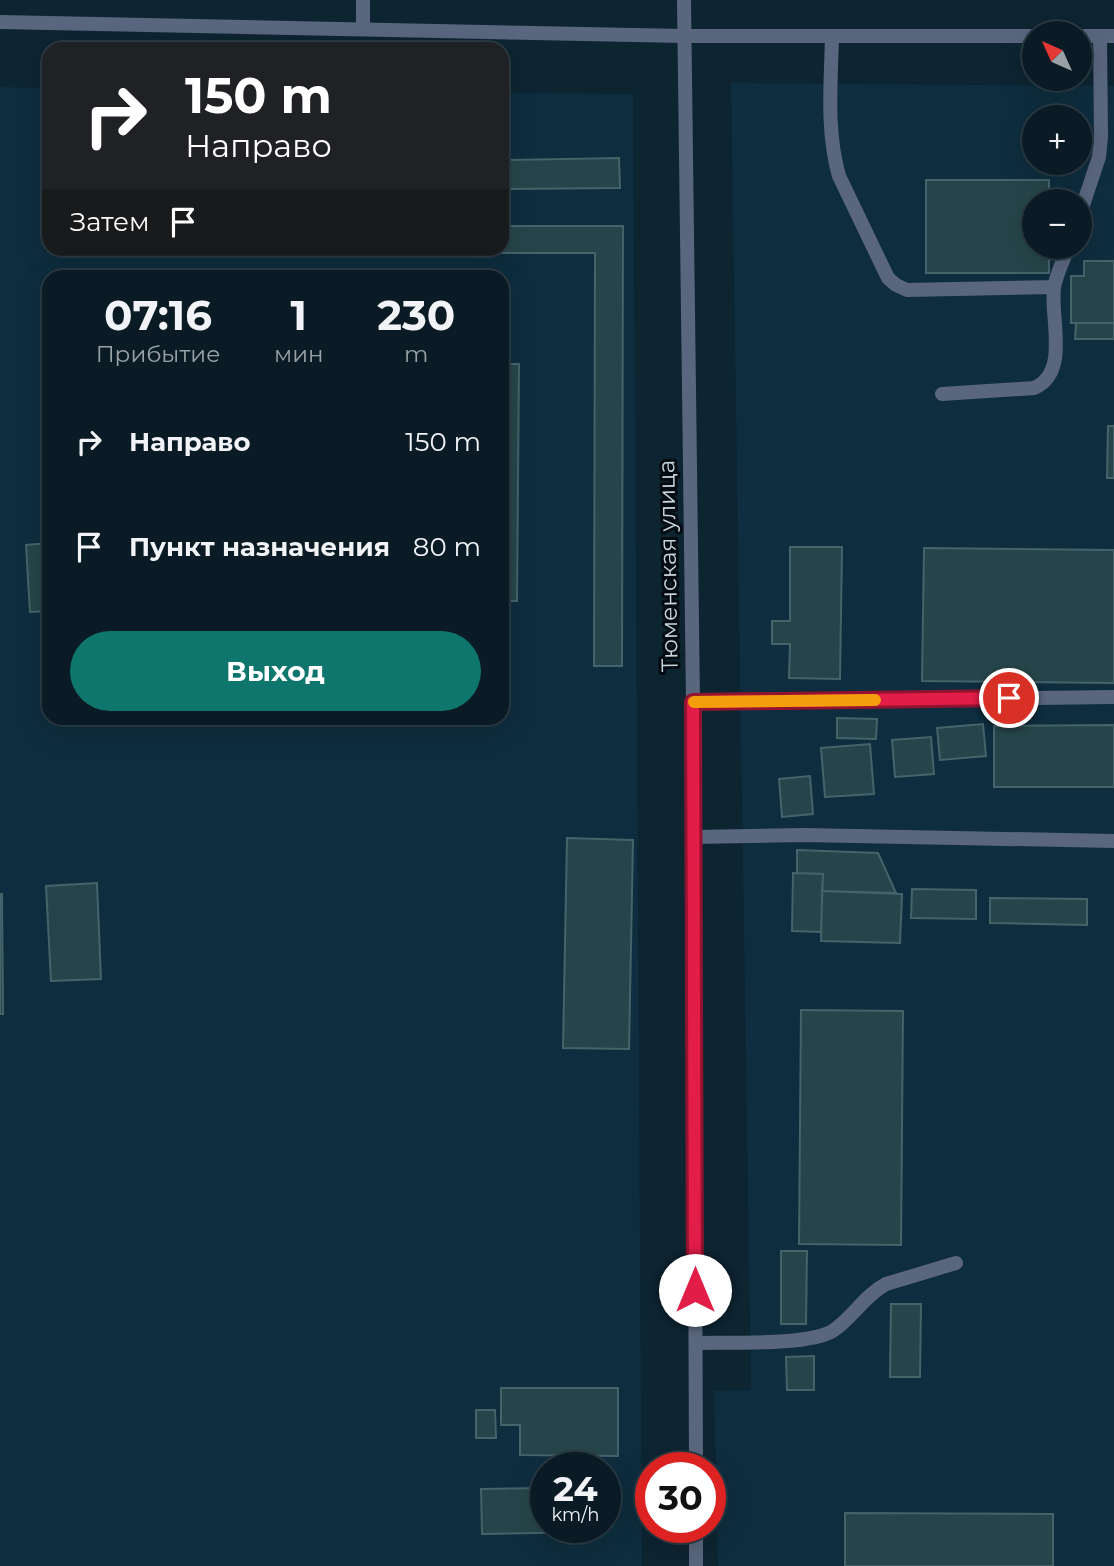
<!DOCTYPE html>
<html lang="ru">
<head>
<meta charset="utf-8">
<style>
  body { margin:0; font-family:Montserrat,sans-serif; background:#182832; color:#f1f3f6; height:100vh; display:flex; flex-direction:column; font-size:26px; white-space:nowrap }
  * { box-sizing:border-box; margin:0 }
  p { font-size:23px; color:#99a1a7 }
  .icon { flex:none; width:38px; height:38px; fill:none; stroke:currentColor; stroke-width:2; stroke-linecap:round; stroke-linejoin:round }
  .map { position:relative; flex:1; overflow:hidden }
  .panel { position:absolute; left:42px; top:270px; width:467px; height:455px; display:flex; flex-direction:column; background:#0a1b25; border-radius:21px; box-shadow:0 7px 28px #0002,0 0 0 2px #2a3942 }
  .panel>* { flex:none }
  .hud { position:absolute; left:42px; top:42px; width:467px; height:214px; border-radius:21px; box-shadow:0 7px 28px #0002,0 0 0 2px #2a3942; background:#202124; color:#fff; overflow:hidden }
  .needle { width:46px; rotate:315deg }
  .tools { position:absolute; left:1022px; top:21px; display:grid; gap:14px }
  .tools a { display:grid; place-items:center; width:70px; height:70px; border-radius:50%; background:#0a1b25; box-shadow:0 7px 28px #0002,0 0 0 2px #2a3942; font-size:35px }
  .speed { position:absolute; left:530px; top:1452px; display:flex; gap:14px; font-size:35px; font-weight:700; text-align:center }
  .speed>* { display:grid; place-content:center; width:91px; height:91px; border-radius:50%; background:#0a1b25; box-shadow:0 7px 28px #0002,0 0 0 2px #2a3942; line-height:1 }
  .speed small { font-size:18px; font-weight:400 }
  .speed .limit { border:10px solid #d22; background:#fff; color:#111 }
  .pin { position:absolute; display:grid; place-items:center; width:60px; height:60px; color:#fff; margin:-30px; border:4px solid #fff; border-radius:50%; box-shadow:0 2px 7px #0007 }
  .me { position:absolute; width:77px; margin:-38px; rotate:0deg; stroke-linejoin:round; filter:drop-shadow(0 0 5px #0008) }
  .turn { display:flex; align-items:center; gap:24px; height:147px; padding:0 28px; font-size:32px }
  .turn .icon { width:91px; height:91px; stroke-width:2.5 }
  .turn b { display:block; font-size:49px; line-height:60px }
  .then { display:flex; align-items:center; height:66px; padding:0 28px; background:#0003; gap:14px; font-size:26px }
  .eta { display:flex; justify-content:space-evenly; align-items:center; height:119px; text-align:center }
  .eta b { font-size:42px; font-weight:700; line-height:49px }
  .button { display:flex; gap:14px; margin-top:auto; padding:14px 28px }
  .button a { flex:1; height:80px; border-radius:42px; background:#0f766e; color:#fff; font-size:28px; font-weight:700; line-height:80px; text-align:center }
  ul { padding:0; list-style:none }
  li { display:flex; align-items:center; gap:21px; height:105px; padding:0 28px }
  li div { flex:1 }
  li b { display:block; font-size:26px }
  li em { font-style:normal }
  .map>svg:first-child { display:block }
</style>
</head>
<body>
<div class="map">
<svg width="1114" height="1566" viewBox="0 0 1114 1566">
  <rect width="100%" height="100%" fill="#0d2431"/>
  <path fill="#0e2d3e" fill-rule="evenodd" d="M 731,83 L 1114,86 L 1114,1566 L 718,1566 L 714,1391 L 751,1390 ZM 1034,117 L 1080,117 L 1080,163 L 1034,163 ZM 1034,201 L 1080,201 L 1080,247 L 1034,247 Z
    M 0,87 L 49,88 L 49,248 L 502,248 L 502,93 L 633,94 L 642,1566 L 0,1566 ZM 49,276 L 502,276 L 502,718 L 49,718 ZM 546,1468 L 606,1468 L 606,1528 L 546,1528 Z"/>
  <path fill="#26454a" stroke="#446469" stroke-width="2" d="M 619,158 L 620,188 L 502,189 L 502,160 Z
    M 926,180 L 1049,180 L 1049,201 L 1034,201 L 1034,247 L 1049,247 L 1049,273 L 926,273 Z
    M 502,226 L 623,226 L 622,666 L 594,666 L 595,253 L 51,253 L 51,248 L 502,248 Z
    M 1084,261 L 1114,261 L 1114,323 L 1071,323 L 1071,276 L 1084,276 Z
    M 1076,323 L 1114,323 L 1114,339 L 1075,339 Z
    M 502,364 L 519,364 L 517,601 L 502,601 Z
    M 1108,426 L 1114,426 L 1114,478 L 1107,478 Z
    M 49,543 L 49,611 L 30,612 L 26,545 Z
    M 790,547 L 842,547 L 840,679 L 789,678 L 790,644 L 772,644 L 772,621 L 790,621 Z
    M 924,548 L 1114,550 L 1114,683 L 922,681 Z
    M 837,718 L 877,719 L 876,739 L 837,738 Z
    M 983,724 L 986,756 L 940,760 L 937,728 Z
    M 1114,725 L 1114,787 L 994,787 L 994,726 Z
    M 931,737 L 934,774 L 895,777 L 892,740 Z
    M 870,744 L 874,794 L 825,797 L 821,748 Z
    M 810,776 L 813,814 L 782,817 L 779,779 Z
    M 567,838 L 633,840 L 629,1049 L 563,1048 Z
    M 797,850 L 878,853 L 896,893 L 822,891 L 823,874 L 797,873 Z
    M 793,873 L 823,874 L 821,932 L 792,931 Z
    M 97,883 L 101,979 L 51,981 L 46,886 Z
    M 912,889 L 976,890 L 976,919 L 911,918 Z
    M 822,891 L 902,894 L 900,943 L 821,941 Z
    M 0,894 L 2,894 L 3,1014 L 0,1014 Z
    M 990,898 L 1087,899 L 1087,925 L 990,923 Z
    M 801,1010 L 903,1011 L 901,1245 L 799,1244 Z
    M 781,1251 L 807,1251 L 806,1324 L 781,1324 Z
    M 891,1304 L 921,1304 L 920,1377 L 890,1377 Z
    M 814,1356 L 814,1390 L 787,1390 L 786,1357 Z
    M 501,1388 L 618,1388 L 618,1456 L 520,1455 L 520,1425 L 501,1425 Z
    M 476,1410 L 495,1410 L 496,1438 L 476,1438 Z
    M 546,1488 L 546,1528 L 592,1528 L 592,1532 L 482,1534 L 481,1489 Z
    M 845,1513 L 1053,1514 L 1053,1566 L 845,1566 Z"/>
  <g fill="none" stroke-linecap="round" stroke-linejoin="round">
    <path stroke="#5a667e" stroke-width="14" d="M 363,0 L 363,29
      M 832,36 C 831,83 826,130 839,176 L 888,278 L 896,285 L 907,290 L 1054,287
      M 1080,214 L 1099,157 L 1101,137 L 1100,36
      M 942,394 L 1034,388 C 1070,373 1050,318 1054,288 C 1056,274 1064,260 1068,247
      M 693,702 L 1114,697
      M 693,837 L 804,835 L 1114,841
      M 696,1343 C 726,1342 812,1346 834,1330 C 853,1317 865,1295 886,1284 L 956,1263"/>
    <path stroke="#5a667e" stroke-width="14" d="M 684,0 L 693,702 L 696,1468
      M 696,1528 L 696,1566"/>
    <path stroke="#5a667e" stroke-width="14" d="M 0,22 L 684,36 L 1034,36
      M 1080,36 L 1114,36"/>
  </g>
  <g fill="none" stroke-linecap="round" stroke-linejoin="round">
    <g stroke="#92132f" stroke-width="18">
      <path id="route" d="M 695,1290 L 693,702 L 1009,698"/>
    </g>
    <use href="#route" stroke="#e11d48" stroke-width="12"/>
    <path stroke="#f59e0b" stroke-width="12" d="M 694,702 L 875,700"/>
  </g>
  <g text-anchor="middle" stroke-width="6" stroke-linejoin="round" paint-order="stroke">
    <g font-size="23" fill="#c7d5de" stroke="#040c12">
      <text transform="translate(668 566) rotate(-91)" y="8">Тюменская улица</text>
    </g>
  </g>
</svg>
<div class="tools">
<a><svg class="needle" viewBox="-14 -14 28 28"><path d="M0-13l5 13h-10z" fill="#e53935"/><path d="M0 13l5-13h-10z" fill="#99a1a7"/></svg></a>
<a>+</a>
<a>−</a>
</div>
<div class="speed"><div>24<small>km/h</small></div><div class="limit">30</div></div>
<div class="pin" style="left:1009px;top:698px;background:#d93025"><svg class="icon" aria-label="arrive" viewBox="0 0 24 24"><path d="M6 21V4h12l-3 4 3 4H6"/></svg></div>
<svg class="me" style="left:695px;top:1290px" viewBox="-20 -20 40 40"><circle r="19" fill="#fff"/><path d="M0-13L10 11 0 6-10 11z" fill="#e11d48"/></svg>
<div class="hud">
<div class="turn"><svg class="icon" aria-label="right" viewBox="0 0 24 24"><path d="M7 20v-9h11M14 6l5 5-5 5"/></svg><div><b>150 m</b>Направо</div></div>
<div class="then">Затем<svg class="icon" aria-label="arrive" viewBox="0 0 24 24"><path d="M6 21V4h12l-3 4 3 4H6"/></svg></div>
</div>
<section class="panel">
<div class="eta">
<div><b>07:16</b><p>Прибытие</p></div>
<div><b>1</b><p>мин</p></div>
<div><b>230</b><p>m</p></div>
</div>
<ul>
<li><svg class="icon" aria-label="right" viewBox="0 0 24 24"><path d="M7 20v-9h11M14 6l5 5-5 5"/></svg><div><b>Направо</b></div><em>150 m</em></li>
<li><svg class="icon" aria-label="arrive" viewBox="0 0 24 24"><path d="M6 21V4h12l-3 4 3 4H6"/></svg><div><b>Пункт назначения</b></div><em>80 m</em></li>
</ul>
<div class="button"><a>Выход</a></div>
</section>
</div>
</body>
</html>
